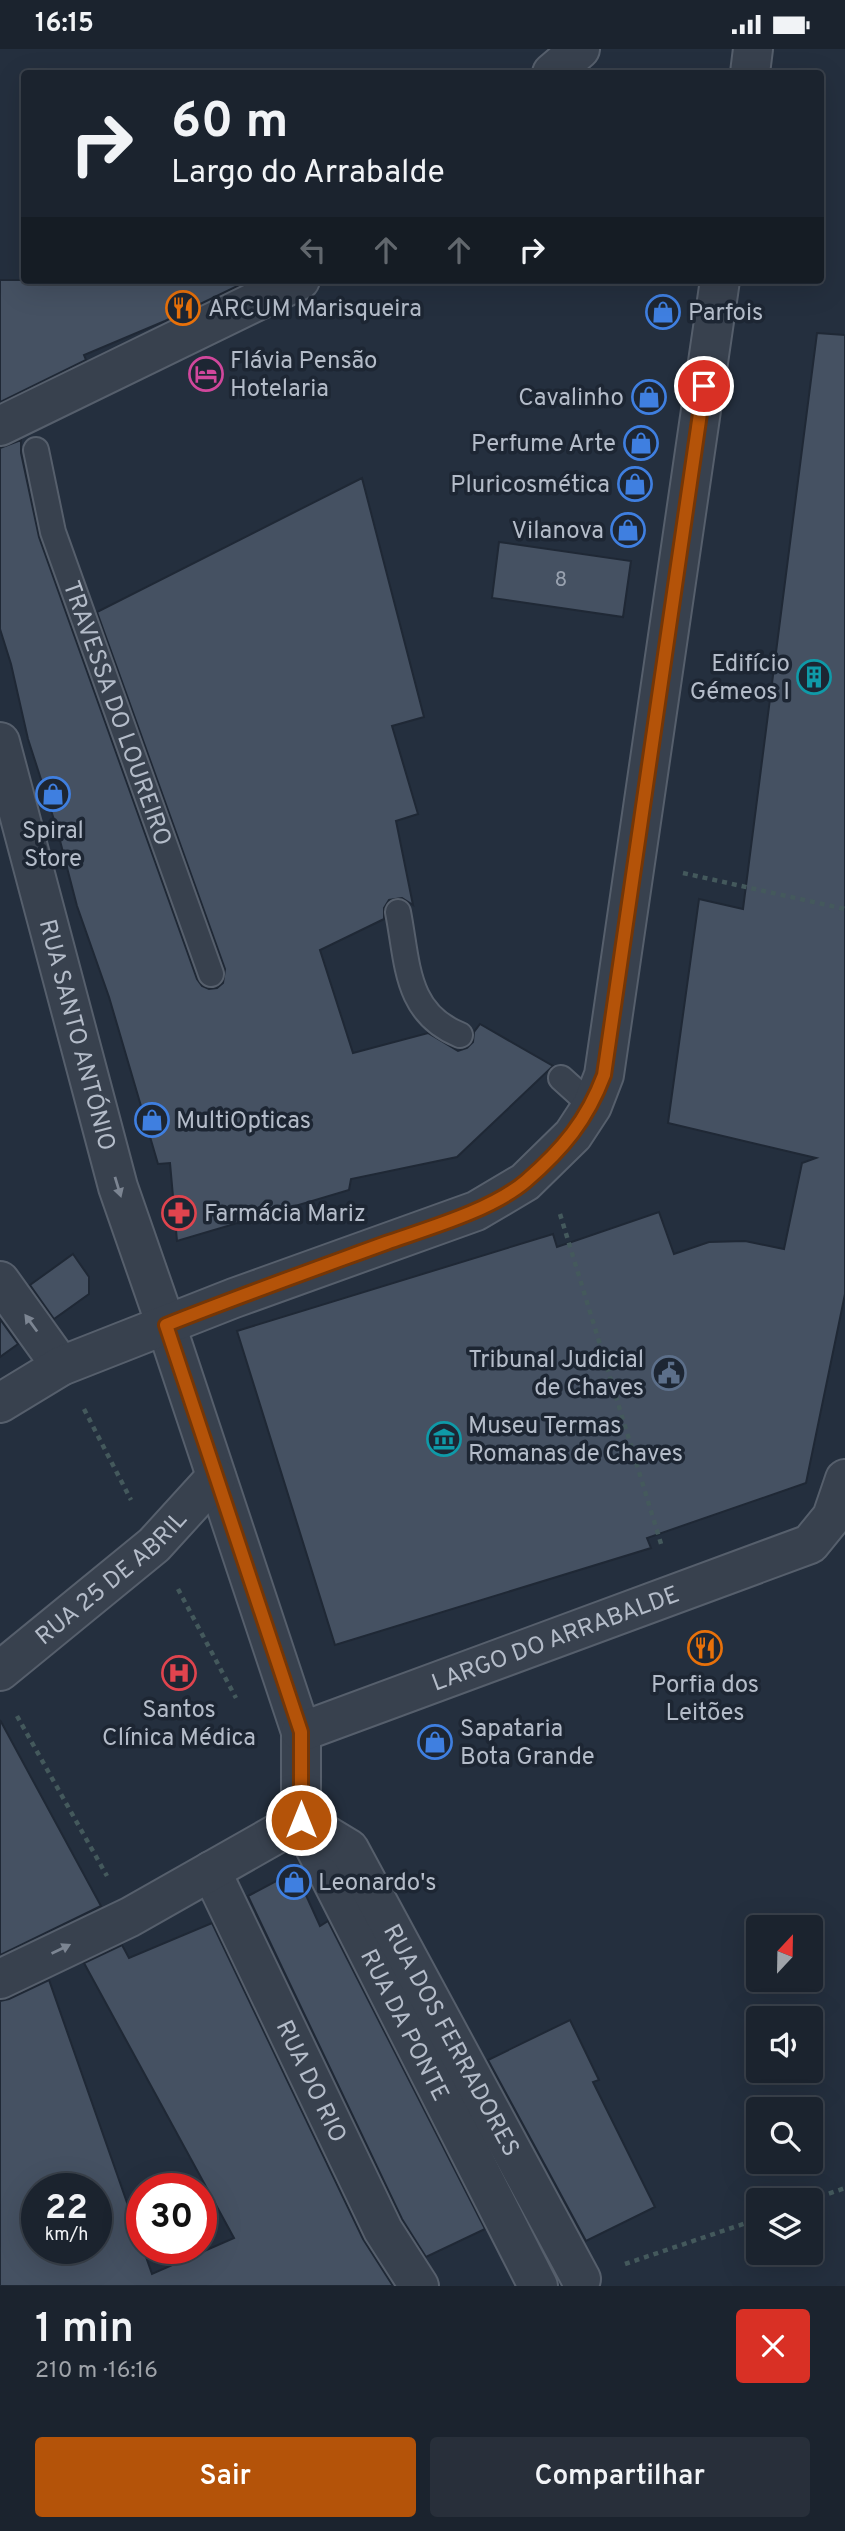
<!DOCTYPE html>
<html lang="pt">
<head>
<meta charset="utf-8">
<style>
  body { margin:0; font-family:Overpass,sans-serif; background:#282f3a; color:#f1f3f6; height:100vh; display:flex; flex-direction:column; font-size:26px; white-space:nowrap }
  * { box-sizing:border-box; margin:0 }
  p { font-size:23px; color:#a0a4aa }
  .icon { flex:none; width:38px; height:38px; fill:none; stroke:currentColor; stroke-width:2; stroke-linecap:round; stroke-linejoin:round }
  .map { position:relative; height:2237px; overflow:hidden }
  .details { display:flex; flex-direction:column; background:#1b232e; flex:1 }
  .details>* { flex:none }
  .top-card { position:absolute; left:21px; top:21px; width:803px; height:214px; border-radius:7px; box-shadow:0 7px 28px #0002,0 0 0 2px #39404a; background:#1b232e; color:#f1f3f6; overflow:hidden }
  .needle { width:46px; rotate:22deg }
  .tools { position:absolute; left:746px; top:1866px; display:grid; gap:14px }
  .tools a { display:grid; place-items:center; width:77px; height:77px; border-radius:7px; background:#1b232e; box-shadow:0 7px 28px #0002,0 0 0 2px #39404a; font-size:35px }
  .speed { position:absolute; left:21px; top:2124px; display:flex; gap:14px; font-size:35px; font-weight:700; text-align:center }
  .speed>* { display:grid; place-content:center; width:91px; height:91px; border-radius:50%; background:#1b232e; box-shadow:0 7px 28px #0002,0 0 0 2px #39404a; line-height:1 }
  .speed small { font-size:18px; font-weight:400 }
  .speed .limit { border:10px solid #d22; background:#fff; color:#111 }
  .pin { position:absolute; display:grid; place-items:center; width:60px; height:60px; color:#fff; margin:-30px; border:4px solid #fff; border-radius:50%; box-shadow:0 2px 7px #0007 }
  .me { position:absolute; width:77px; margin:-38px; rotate:0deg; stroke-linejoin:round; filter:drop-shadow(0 0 5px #0008) }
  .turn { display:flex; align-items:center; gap:24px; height:147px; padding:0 35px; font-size:32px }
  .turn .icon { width:91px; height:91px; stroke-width:2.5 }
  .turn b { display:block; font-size:49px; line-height:60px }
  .lanes { display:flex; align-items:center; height:66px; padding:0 35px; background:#0003; justify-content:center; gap:35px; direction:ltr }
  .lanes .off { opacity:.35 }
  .round { display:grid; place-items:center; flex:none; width:74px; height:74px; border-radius:7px; background:#282f3a }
  .headline { display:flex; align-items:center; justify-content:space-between; height:119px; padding:0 35px }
  h1 { font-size:42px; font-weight:600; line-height:52px }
  .primary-button { display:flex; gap:14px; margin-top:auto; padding:14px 35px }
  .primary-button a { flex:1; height:80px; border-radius:7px; background:#b45309; color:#fff; font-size:28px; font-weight:600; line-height:80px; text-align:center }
  .primary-button a+a { background:#282f3a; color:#f1f3f6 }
  .status { display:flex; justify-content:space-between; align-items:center; height:49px; padding:0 35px; background:#1b232e; direction:ltr }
  .status svg { height:19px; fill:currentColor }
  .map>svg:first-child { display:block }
</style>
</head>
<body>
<div class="status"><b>16:15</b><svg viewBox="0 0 49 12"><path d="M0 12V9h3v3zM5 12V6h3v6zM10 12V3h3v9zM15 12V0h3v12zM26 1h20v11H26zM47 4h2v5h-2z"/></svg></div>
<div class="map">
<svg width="845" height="2237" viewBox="0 0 845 2237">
  <rect width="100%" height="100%" fill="#242f3e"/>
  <path fill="#455162" stroke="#1f2835" stroke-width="2" fill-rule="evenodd" d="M 0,231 L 250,231 L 165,272 L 84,306 L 86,311 L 0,353 Z
    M 817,284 L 845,286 L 845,1245 L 806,1434 L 647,1489 L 651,1499 L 335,1596 L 237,1282 L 553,1185 L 557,1198 L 659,1163 L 674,1205 L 709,1193 L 745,1192 L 784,1200 L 802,1114 L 816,1109 L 668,1074 L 699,850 L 743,860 Z
    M 21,391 L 21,404 L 39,488 L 197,930 L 202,937 L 209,940 L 217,939 L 223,934 L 225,920 L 97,563 L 362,429 L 424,668 L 392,677 L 418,765 L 396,772 L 413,856 L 402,849 L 389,851 L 384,859 L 384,870 L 320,901 L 353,1004 L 428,984 L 458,1002 L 467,999 L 473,993 L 474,983 L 480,975 L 553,1017 L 457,1108 L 351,1130 L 349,1141 L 177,1192 L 170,1114 L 158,1115 L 109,948 L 77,857 L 57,780 L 28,690 L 11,615 L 0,580 L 0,399 Z
    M 499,493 L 631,512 L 623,568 L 492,549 Z
    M 73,1205 L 89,1228 L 89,1245 L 54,1270 L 30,1236 Z
    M 0,1270 L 18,1295 L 0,1308 Z
    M 0,1671 L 101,1857 L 0,1906 Z
    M 295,1822 L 320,1877 L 328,1872 L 485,2180 L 426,2208 L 402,2170 L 248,1847 Z
    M 212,1874 L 363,2190 L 393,2237 L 0,2237 L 0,1952 L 9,1950 L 49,1931 L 152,2225 L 234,2189 L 84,1914 L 122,1896 L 129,1909 ZM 37,2140 L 96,2140 L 96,2200 L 37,2200 Z
    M 570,1971 L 599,2031 L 593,2033 L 655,2158 L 586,2192 L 488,2011 Z"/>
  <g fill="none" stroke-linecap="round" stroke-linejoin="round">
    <g stroke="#565f6c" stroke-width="28">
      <g id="lane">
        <path id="s1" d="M 36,401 L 53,483 L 211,925"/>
        <path d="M 398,863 C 408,914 405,964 460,986"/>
        <path d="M 561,1029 L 592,1057"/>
      </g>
    </g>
    <g stroke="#565f6c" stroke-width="42">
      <g id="street">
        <path d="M 552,24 L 580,0"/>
        <path d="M 750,24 L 753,0"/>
        <path d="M 0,377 L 300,231"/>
        <path id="s2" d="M 0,693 L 118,1138 L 166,1276 L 301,1683 L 301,1771 L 538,2237"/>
        <path d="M 0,1232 L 61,1317"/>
        <path d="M 0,1354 L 61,1317 L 234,1249 L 476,1162 L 525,1133 L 573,1086 L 592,1057 L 604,1026 L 720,231"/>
        <path id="s3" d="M 0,1622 L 154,1496 L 216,1428"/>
        <path id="s4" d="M 301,1683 L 810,1495 L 832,1468 L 845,1430"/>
        <path id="s5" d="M 301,1771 L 349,1800 L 581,2230"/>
        <path id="s6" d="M 211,1822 L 383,2181 L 419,2237"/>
        <path d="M 0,1930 L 130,1868 L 301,1771"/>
      </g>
    </g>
    <path stroke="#44595c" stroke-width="4.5" stroke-dasharray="5 5" stroke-linecap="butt" d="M 683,824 L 845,860
      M 560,1165 L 662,1498
      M 84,1360 L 131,1451
      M 178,1540 L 236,1649
      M 17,1667 L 107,1827
      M 810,2151 L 845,2139
      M 625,2215 L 758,2170"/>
    <use href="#lane" stroke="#38414e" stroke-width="24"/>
    <use href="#street" stroke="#38414e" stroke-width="38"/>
  </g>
  <defs><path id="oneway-solid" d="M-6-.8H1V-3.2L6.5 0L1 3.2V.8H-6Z" transform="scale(1.75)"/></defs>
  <g fill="#7c8592">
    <use href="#oneway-solid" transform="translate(118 1138) rotate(73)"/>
    <use href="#oneway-solid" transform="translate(31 1274) rotate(-126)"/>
    <use href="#oneway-solid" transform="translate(61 1900) rotate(-26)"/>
  </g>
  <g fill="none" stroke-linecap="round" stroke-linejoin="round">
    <g stroke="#753606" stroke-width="18">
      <path id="route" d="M 301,1771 L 301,1683 L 166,1276 C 239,1247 312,1221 386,1194 C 429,1179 492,1161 526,1132 C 563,1100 587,1071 604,1026 L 704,337"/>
    </g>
    <use href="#route" stroke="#b45309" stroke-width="12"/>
  </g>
  <defs>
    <g id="restaurant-ring" transform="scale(1.75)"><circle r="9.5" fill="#1d2633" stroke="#e8710a" stroke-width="1.5"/><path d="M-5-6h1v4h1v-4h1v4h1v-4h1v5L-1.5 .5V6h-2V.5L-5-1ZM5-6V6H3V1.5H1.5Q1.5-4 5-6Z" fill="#e8710a"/></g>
    <g id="shop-ring" transform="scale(1.75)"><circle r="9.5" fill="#1d2633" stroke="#3f7fe0" stroke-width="1.5"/><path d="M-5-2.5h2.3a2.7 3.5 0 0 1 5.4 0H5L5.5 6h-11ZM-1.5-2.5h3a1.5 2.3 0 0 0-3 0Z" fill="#3f7fe0"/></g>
    <g id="hotel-ring" transform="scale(1.75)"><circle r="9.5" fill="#1d2633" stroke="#d1479c" stroke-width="1.5"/><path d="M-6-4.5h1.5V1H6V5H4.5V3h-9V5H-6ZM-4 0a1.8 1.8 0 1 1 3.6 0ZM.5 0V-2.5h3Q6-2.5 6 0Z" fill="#d1479c"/></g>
    <g id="building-ring" transform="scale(1.75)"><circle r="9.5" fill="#1d2633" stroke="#0f9aa8" stroke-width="1.5"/><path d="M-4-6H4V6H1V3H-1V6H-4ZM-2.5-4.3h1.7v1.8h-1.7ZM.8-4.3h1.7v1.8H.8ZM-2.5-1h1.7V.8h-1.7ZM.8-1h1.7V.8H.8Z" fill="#0f9aa8"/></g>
    <g id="pharmacy-ring" transform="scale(1.75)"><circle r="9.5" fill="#1d2633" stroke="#e0444e" stroke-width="1.5"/><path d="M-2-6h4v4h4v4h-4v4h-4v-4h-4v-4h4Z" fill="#e0444e"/></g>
    <g id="civic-ring" transform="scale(1.75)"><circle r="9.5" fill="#1d2633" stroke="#5c6f8a" stroke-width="1.5"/><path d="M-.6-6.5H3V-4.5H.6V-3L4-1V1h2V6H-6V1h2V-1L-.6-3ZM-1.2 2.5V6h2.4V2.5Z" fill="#5c6f8a"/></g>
    <g id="museum-ring" transform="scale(1.75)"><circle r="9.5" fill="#1d2633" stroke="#0f9aa8" stroke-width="1.5"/><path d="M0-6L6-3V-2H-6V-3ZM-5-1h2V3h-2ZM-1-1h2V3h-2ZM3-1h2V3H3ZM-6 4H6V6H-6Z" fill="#0f9aa8"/></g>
    <g id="hospital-ring" transform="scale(1.75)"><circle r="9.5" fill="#1d2633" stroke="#e0444e" stroke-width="1.5"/><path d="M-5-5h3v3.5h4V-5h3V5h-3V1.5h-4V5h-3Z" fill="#e0444e"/></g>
  </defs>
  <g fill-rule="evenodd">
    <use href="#restaurant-ring" x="183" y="259"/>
    <use href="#shop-ring" x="663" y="263"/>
    <use href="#hotel-ring" x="206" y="325"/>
    <use href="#shop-ring" x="649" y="348"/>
    <use href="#shop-ring" x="641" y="394"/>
    <use href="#shop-ring" x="635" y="435"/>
    <use href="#shop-ring" x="628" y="481"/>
    <use href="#building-ring" x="814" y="628"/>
    <use href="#shop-ring" x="53" y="745"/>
    <use href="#shop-ring" x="152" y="1071"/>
    <use href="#pharmacy-ring" x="179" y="1164"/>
    <use href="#civic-ring" x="669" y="1324"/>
    <use href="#museum-ring" x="444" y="1390"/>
    <use href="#restaurant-ring" x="705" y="1599"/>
    <use href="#hospital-ring" x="179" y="1624"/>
    <use href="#shop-ring" x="435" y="1693"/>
    <use href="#shop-ring" x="294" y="1833"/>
  </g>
  <g text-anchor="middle" stroke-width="7" stroke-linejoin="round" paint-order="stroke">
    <g font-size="21" fill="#98a1af">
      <text x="561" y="537">8</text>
    </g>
    <g font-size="24" fill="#b4bcc9" stroke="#1d2633" text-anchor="start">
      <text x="208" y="267">ARCUM Marisqueira</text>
      <text x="688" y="271">Parfois</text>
      <text x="230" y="319">Flávia Pensão<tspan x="230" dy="28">Hotelaria</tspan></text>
      <text x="624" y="356" text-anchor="end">Cavalinho</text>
      <text x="616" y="402" text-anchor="end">Perfume Arte</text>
      <text x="610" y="443" text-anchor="end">Pluricosmética</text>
      <text x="604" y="489" text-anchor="end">Vilanova</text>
      <text x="790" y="622" text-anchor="end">Edifício<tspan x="790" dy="28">Gémeos I</tspan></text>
      <text x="53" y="789" text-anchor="middle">Spiral<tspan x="53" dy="28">Store</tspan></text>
      <text x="176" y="1079">MultiOpticas</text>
      <text x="204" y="1172">Farmácia Mariz</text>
      <text x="644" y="1318" text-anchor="end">Tribunal Judicial<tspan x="644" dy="28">de Chaves</tspan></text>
      <text x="468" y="1384">Museu Termas<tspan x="468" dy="28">Romanas de Chaves</tspan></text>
      <text x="705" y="1643" text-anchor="middle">Porfia dos<tspan x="705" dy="28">Leitões</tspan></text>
      <text x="179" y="1668" text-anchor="middle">Santos<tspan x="179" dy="28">Clínica Médica</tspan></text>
      <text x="460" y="1687">Sapataria<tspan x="460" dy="28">Bota Grande</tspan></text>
      <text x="318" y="1841">Leonardo's</text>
    </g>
    <g font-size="24" fill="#b4bcc9" stroke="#1d2633">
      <text dy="8" stroke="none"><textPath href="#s1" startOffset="276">TRAVESSA DO LOUREIRO</textPath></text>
      <text dy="8" stroke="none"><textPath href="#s2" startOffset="303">RUA SANTO ANTÓNIO</textPath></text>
      <text dy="8" stroke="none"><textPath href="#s3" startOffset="145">RUA 25 DE ABRIL</textPath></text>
      <text dy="8" stroke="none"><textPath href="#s4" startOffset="271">LARGO DO ARRABALDE</textPath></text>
      <text dy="8" stroke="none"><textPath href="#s2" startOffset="1353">RUA DA PONTE</textPath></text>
      <text dy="8" stroke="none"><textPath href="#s5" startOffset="273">RUA DOS FERRADORES</textPath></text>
      <text dy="8" stroke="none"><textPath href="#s6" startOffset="233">RUA DO RIO</textPath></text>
    </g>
  </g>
</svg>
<div class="tools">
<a><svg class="needle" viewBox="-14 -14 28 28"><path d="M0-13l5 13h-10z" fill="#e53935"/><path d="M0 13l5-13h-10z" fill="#a0a4aa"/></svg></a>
<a><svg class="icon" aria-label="sound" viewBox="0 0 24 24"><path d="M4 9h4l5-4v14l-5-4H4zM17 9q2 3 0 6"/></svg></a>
<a><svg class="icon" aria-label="search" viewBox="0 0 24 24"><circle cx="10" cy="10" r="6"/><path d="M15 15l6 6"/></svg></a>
<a><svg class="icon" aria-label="layers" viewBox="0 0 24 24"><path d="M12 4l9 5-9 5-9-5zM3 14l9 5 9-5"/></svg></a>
</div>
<div class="speed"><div>22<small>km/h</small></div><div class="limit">30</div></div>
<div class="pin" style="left:704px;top:337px;background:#d93025"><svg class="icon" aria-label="arrive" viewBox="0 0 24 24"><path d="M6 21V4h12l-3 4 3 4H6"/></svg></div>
<svg class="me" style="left:301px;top:1771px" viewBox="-20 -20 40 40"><circle r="17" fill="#b45309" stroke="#fff" stroke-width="3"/><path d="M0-11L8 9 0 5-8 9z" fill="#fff"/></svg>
<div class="top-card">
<div class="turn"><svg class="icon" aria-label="right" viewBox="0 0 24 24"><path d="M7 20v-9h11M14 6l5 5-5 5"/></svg><div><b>60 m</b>Largo do Arrabalde</div></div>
<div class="lanes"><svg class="icon off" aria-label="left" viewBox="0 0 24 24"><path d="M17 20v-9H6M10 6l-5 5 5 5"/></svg><svg class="icon off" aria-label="ahead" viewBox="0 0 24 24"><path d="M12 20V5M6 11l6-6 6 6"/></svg><svg class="icon off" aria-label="ahead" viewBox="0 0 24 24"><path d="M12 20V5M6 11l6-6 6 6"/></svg><svg class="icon" aria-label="right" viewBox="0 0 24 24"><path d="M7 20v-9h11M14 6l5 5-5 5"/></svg></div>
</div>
</div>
<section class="details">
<div class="headline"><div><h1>1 min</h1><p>210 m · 16:16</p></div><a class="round" style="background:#d93025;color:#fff"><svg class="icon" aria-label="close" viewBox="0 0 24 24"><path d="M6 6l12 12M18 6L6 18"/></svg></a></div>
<div class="primary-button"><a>Sair</a><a>Compartilhar</a></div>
</section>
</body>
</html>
